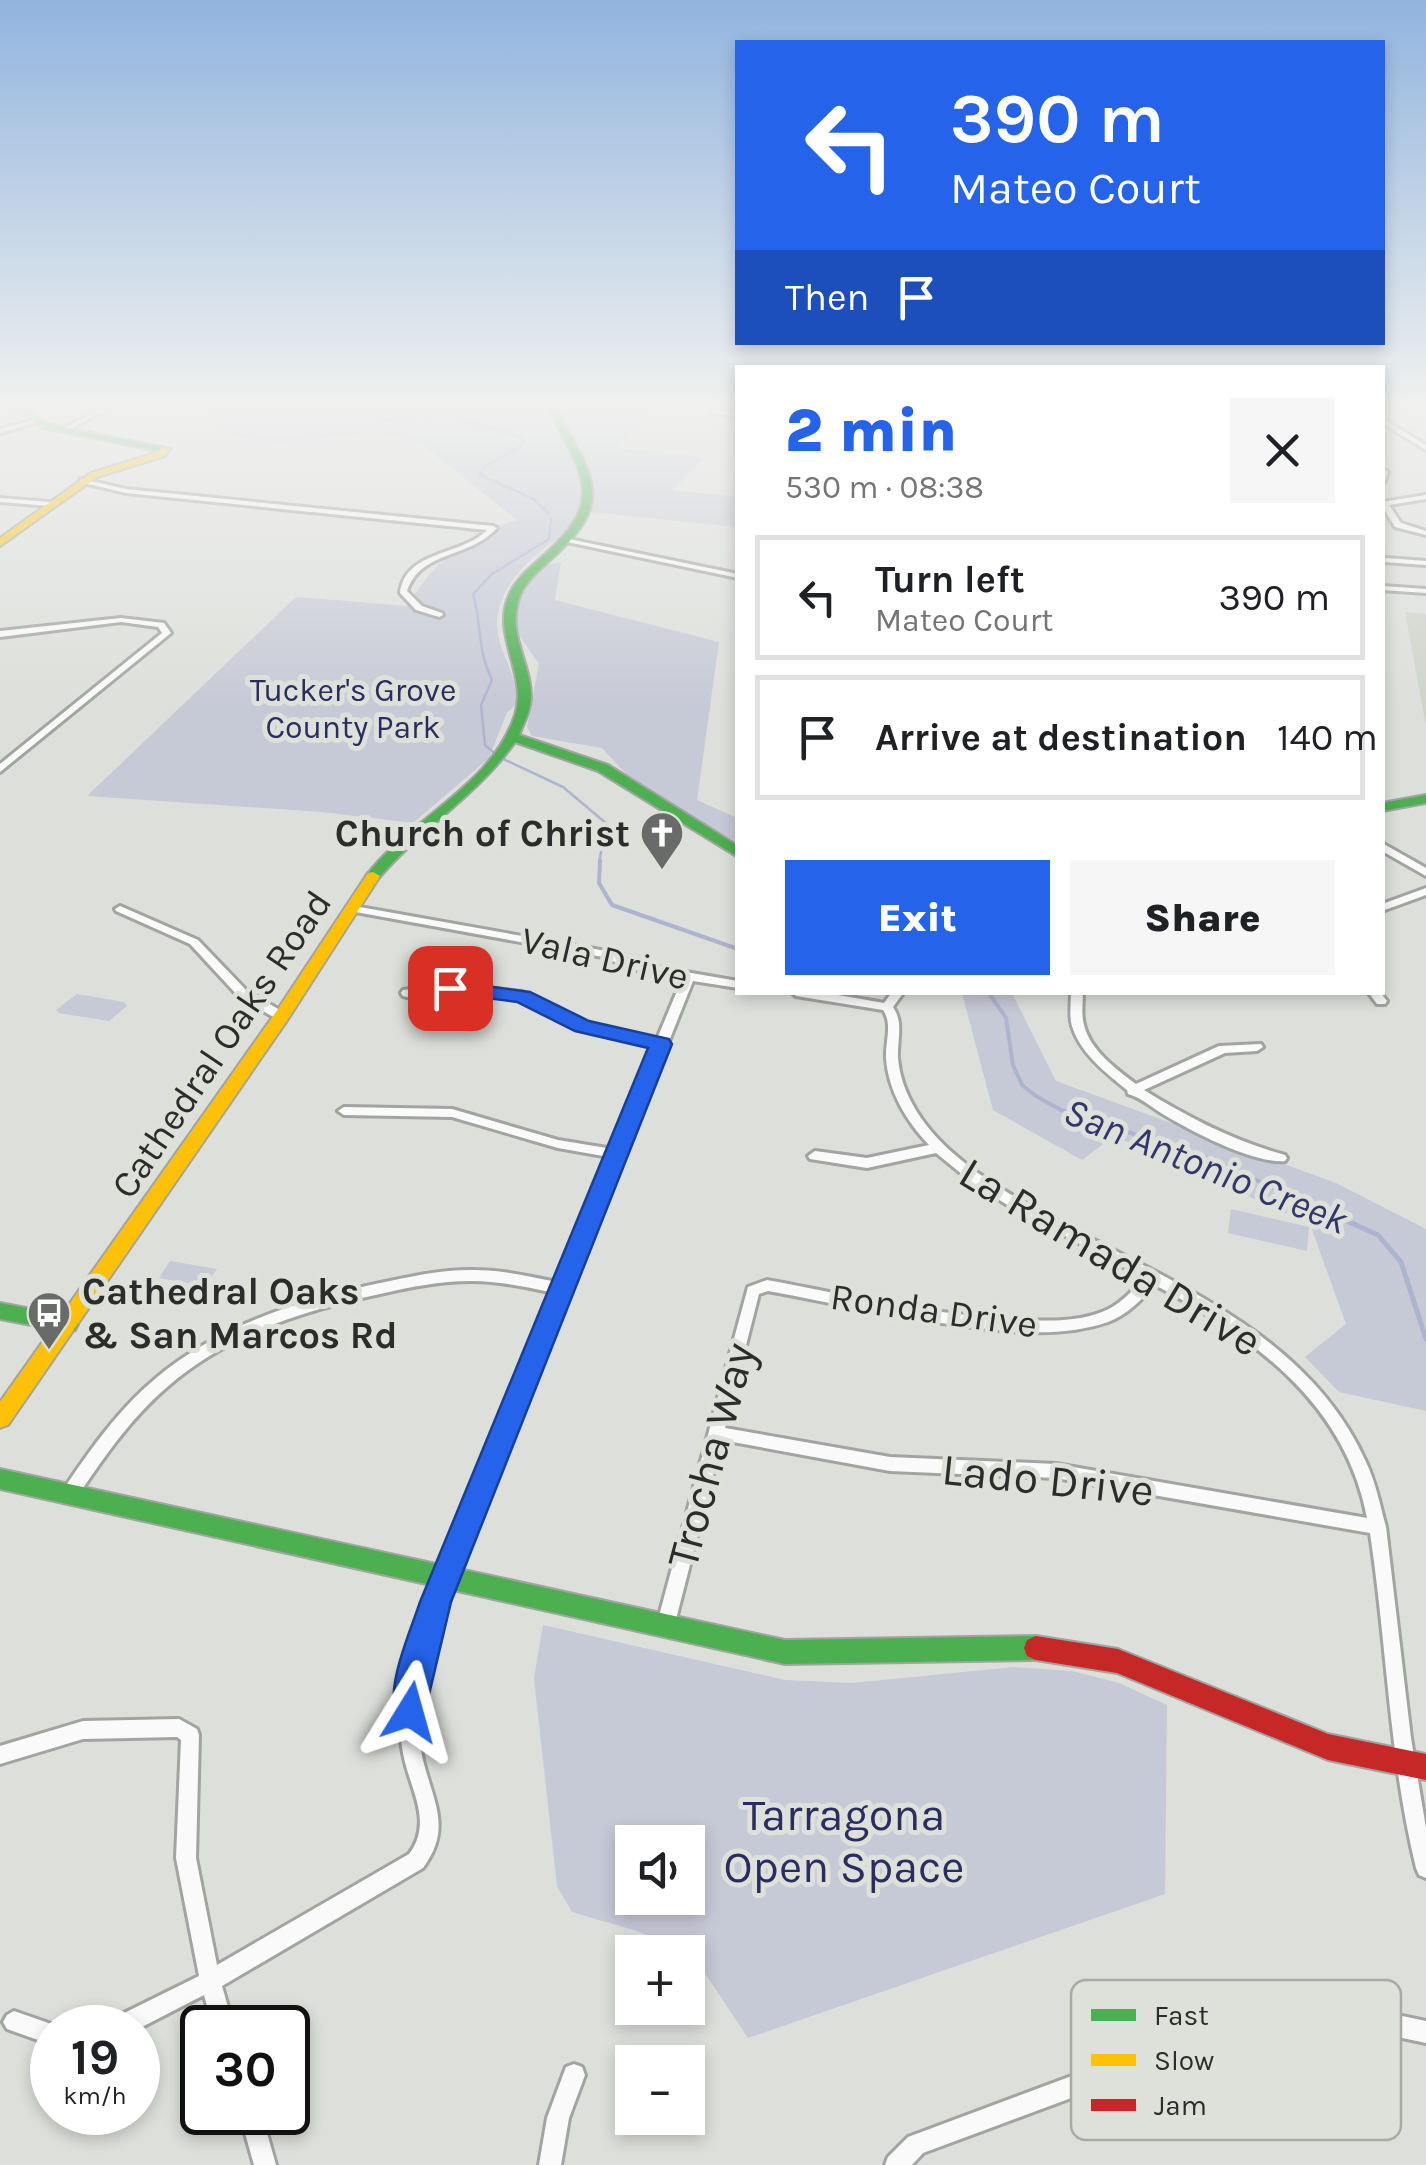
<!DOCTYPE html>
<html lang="en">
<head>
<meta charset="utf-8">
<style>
  body { margin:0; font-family:Karla,sans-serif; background:#f6f6f6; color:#202124; height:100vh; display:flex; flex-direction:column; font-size:38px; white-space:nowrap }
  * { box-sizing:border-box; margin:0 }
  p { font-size:32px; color:#757577 }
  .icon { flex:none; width:55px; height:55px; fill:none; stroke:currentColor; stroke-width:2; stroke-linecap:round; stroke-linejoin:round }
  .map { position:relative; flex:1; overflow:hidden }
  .side { position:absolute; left:735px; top:365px; width:650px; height:630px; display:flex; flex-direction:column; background:#fff; border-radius:0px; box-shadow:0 5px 15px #0003 }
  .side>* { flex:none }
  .top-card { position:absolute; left:735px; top:40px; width:650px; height:305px; border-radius:0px; box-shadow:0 5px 15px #0003; background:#2563eb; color:#fff; overflow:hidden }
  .controls { position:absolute; left:615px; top:1825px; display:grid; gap:20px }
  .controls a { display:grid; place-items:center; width:90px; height:90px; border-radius:0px; background:#fff; box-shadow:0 5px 15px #0003; font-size:50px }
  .speed { position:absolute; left:30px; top:2005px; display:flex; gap:20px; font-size:50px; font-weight:700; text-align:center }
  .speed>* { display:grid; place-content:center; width:130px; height:130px; border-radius:50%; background:#fff; box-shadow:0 5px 15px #0003; line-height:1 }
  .speed small { font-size:25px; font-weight:400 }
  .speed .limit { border:5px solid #111; border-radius:15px; background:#fff; color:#111 }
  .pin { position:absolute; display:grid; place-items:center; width:85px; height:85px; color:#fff; margin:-42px; border-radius:20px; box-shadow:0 5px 15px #0006 }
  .me { position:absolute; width:110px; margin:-55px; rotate:8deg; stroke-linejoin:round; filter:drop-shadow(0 0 8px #0008) }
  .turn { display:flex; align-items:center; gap:35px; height:210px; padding:0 50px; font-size:45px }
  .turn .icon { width:130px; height:130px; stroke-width:2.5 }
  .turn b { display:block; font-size:70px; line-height:85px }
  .then { display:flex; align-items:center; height:95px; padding:0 50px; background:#0003; gap:20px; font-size:38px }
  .round { display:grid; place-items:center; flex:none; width:105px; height:105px; border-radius:0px; background:#f6f6f6 }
  .summary { display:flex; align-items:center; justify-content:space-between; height:170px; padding:0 50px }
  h1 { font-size:60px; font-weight:800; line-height:75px; color:#2563eb }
  .cta { display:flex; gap:20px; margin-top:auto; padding:20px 50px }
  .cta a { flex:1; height:115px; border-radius:0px; background:#2563eb; color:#fff; font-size:40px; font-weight:800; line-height:115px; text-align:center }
  .cta a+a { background:#f6f6f6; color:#202124 }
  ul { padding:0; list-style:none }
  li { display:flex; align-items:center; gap:30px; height:125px; margin:0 20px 15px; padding:0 30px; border:5px solid #e0e0e0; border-radius:0px }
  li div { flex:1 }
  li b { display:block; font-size:38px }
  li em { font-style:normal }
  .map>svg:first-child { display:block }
</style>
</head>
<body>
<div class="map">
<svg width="1426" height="2165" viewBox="0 0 1426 2165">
  <rect width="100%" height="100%" fill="#dddfdb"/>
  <path fill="#ced3ca" d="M 1405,612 L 1426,614 L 1426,726 Z"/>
  <path fill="#c6c9d6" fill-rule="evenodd" d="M 209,409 L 496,409 L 490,415 L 537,409 L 651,409 L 617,448 L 705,457 L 673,490 L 737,497 L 737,527 L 591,512 C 584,524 579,524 568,532 C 537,551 498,583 497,623 C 497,654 520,673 515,706 L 507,712 L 489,758 L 413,823 L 322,812 L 87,796 L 296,597 L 408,606 C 431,564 470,533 517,520 L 425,447 L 404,438 L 373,433 L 277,443 L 227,435 Z
    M 561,562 L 555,600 L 719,642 L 697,800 L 737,818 L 737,842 L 639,788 L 602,748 L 532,736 L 527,727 L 539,664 L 509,620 L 534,567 Z
    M 962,993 L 1012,993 L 1056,1081 L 1336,1183 L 1426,1229 L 1426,1411 L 1339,1392 L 1305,1357 L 1346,1324 L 1310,1224 L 1114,1136 L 1082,1160 L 993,1110 Z
    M 77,994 L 124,1002 L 127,1006 L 109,1021 L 59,1013 L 56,1010 Z
    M 1231,1209 L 1309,1227 L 1307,1251 L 1228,1233 Z
    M 170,1261 L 217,1269 L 205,1286 L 159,1278 Z
    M 543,1625 L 785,1680 L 852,1683 L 1013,1667 L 1072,1671 L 1119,1683 L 1167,1705 L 1165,1894 L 748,2038 L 693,1955 L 637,1931 L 572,1912 L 557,1886 L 534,1678 ZM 632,1842 L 688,1842 L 688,1898 L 632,1898 Z"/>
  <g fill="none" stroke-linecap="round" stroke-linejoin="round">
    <path stroke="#aeb4d0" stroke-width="2.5" d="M 354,409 L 386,420 L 446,416 L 517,435 L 524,440 L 521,446 L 484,467 L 480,475 L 534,499 L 548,513
      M 551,519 L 549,539 L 492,574 L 473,594 C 482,625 477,650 492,680 L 481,705 L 485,745 L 499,757 L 563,787 L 607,824 L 599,862"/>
    <path stroke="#aeb4d0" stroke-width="4" d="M 600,860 L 599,883 L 612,905 L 738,949
      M 988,992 L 1006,1018 L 1013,1065 L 1022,1085 L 1036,1096 L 1061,1110 L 1210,1159 L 1282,1192"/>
    <path stroke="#aeb4d0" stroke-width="5" d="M 1276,1189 L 1378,1235 L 1401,1262 L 1426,1339"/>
    <g stroke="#a2a4a1" stroke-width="6">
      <path id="street" d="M 100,409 L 108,409 L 66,431 L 61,430 Z
        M 712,410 L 738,413 L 738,417 L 710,413 Z
        M 1382,418 L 1426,445 L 1426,450 L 1382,423 Z
        M 33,420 L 35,423 L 0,433 L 0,429 Z
        M 1385,470 L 1388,472 L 1385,481 L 1382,483 L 1382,471 Z
        M 82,479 L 126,489 L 493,526 L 497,528 C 469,559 421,550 407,591 L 422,606 L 442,613 L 443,615 L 439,617 L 416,610 L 400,593 C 405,550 462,556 487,530 L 126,493 L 80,482 L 80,480 Z
        M 1426,495 L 1426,499 L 1389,505 L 1401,523 L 1426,531 L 1426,535 L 1395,527 L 1382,506 L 1382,502 Z
        M 0,498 L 50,502 L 54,504 L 50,506 L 0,502 Z
        M 564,538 L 738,574 L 738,578 L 567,542 L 564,542 Z
        M 1386,558 L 1426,561 L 1426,565 L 1383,562 L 1382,560 Z
        M 1382,586 L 1426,589 L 1426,593 L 1382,590 Z
        M 121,618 L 164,623 L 171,633 L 0,772 L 0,764 L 162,633 L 158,627 L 121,622 L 0,637 L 0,631 Z
        M 1382,843 L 1426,868 L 1426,876 L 1382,851 Z
        M 1426,888 L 1426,895 L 1382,911 L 1382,904 Z
        M 120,906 L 198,940 L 247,991 L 285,1013 L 287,1016 L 285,1019 L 277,1019 L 239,997 L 190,944 L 116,911 L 115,909 Z
        M 354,906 L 606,951 L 639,964 L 738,981 L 738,988 L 693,981 L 445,1602 C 433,1639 420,1678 419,1717 C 419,1733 420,1749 424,1764 C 435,1805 451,1830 423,1868 L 222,1986 L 234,2028 L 213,2028 L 204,1995 L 138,2029 L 138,2028 L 108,2028 L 110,2020 L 199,1976 L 176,1858 L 181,1740 L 177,1737 L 83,1739 L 0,1764 L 0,1746 L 83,1721 L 179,1719 L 197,1729 L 199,1735 L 196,1858 L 217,1965 L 409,1854 C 434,1821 409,1788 403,1753 C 399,1733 400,1712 403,1692 C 413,1629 440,1570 464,1512 C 494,1439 524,1366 554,1293 C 526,1287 499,1281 471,1281 C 440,1281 410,1287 380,1294 C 304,1310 226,1335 166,1388 C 129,1420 102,1460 75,1500 L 69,1502 L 63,1500 L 61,1495 L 63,1490 C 90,1450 118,1410 155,1379 C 220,1324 303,1299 385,1282 C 414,1276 445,1269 475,1270 C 503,1270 530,1277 558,1282 L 609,1157 L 558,1148 L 452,1117 L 344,1115 L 338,1111 L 344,1107 L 452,1109 L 558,1140 L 613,1149 L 654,1046 L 578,1029 L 519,999 L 450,992 L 407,997 L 403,996 L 401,993 L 403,990 L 450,984 L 522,992 L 586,1023 L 657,1039 L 682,979 L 632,969 L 603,957 L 350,911 L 349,909 Z
        M 791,992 L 821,992 L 884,1003 L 892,992 L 904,992 L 893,1007 C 904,1023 897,1040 898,1058 C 901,1096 926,1130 954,1154 C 988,1184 1029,1205 1069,1227 C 1181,1286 1311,1339 1366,1462 C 1376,1483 1380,1505 1386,1527 L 1411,1738 L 1426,1828 L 1426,1878 L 1419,1875 L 1416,1868 C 1389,1758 1387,1645 1370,1533 L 1056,1478 L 890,1471 L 722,1440 L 674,1627 L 671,1633 L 665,1635 L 659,1633 L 656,1627 L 748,1287 L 767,1280 C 848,1295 928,1314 1011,1319 C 1040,1321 1074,1323 1102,1312 C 1119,1306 1132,1291 1144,1278 L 1009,1206 L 974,1184 L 936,1153 L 867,1168 L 810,1159 L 808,1156 L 815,1151 L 867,1158 L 929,1145 C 907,1122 888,1091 886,1058 C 885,1042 893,1024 883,1010 L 796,996 ZM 1155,1285 C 1253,1337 1345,1402 1367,1518 L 1056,1464 L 890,1457 L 725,1428 L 759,1294 L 768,1291 C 833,1303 898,1318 964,1326 C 1011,1332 1062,1338 1108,1322 C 1127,1315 1142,1299 1155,1285 Z
        M 1071,992 L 1083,992 C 1083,1003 1081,1014 1084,1025 C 1090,1050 1116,1069 1136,1084 L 1219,1046 L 1261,1044 L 1263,1047 L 1257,1051 L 1225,1053 L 1144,1090 C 1189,1118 1234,1141 1285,1155 L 1287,1158 L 1285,1161 C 1253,1164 1189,1130 1161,1113 C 1150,1106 1140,1097 1128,1094 L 1127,1090 C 1106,1073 1080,1053 1072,1026 C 1069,1016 1071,1003 1071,992 Z
        M 1368,992 L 1380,992 L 1387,1001 L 1385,1004 L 1377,1004 Z
        M 1341,2003 L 1426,2021 L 1426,2043 L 1341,2025 L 1284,2027 L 1214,2045 L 923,2153 L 912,2165 L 885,2165 L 888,2157 L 908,2137 L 1214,2023 L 1284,2005 Z
        M 14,2011 L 60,2027 L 52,2028 L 52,2045 L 7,2029 L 3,2022 L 7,2015 Z
        M 574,2064 L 582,2067 L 585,2075 L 569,2118 L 561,2165 L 539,2165 L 547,2118 L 566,2067 Z
        M 239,2112 L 261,2112 L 276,2165 L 254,2165 Z"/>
    </g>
    <g stroke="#a2a4a1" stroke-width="4">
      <path id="fast" d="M 16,409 L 26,409 L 48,424 L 170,449 L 165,452 L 42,428 Z
        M 549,409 L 557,409 C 594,481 617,502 547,563 C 533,576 520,587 517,607 C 510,638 532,667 531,698 C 530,712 524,723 519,735 L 608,765 L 738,846 L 738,857 L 598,771 L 515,742 C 477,796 420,829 378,879 L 368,879 L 366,876 C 409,819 492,786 515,715 C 528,675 491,635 509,595 C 516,578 531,567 544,555 C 608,498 581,475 549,409 Z
        M 1426,795 L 1426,803 L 1382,811 L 1382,803 Z
        M 0,1303 L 68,1316 L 75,1318 L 78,1324 L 75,1330 L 68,1332 L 0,1319 Z
        M 0,1469 L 785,1640 L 1036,1636 L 1045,1640 L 1048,1648 L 1045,1656 L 1036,1660 L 785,1664 L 0,1489 Z"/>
    </g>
    <g stroke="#a2a4a1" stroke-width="4">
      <path id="slow" d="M 162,447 L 170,449 L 165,456 L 97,477 L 0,546 L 0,538 L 91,473 L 158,452 Z
        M 373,872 L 380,876 L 288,1019 L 8,1425 L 0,1428 L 0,1402 L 276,1012 L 368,873 Z"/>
    </g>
    <g stroke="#a2a4a1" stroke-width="4">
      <path id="jam" d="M 1036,1636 L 1118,1649 L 1328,1734 L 1426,1754 L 1426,1780 L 1328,1760 L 1117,1673 L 1036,1660 L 1027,1656 L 1024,1648 L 1027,1640 Z"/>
    </g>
    <use href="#street" fill="#fafafa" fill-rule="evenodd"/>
    <use href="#fast" fill="#4caf50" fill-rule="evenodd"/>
    <use href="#slow" fill="#ffc107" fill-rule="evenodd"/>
    <use href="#jam" fill="#c62828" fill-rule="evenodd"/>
  </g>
  <linearGradient id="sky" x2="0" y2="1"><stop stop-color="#91b4de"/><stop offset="0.57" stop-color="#f0f1ef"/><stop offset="1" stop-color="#f0f1ef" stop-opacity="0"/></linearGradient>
  <rect width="1426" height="712" fill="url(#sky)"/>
  <path fill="#2563eb" stroke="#184099" stroke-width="2.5" d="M 450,981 L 530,992 L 589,1021 L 669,1039 L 672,1044 L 451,1602 L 422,1724 L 410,1729 L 398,1724 C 383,1690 409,1636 420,1602 L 648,1048 L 575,1031 L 517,1002 L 442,992 L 442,983 Z"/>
  <defs>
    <g id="church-pin" transform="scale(2.25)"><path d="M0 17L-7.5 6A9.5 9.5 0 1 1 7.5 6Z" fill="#696b68" stroke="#dde1d9"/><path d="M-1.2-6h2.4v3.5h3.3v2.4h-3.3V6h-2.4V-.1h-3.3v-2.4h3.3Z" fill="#fff"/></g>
    <g id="bus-pin" transform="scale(2.25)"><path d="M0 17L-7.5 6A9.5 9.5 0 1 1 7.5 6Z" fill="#696b68" stroke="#dde1d9"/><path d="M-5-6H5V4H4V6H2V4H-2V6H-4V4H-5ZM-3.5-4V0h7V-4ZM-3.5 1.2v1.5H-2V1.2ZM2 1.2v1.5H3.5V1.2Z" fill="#fff"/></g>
  </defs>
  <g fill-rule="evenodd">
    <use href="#church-pin" x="662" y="833"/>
    <use href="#bus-pin" x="49" y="1313"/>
  </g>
  <g text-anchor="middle" stroke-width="10" stroke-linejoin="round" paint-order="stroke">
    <g font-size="32" fill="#2a2d61" stroke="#dde1d9">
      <text x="353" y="701">Tucker's Grove<tspan x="353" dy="37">County Park</tspan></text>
    </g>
    <g font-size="38" font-weight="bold" fill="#2b2d2a" stroke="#dde1d9" text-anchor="end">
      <text x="630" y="846">Church of Christ</text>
      <text x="82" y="1304" text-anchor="start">Cathedral Oaks<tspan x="82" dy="44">&amp; San Marcos Rd</tspan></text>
    </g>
    <g font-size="38" fill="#2b2d2a" stroke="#dde1d9">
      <text transform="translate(605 958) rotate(13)" y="13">Vala Drive</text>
      <text transform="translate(221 1044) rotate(-56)" y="13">Cathedral Oaks Road</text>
      <text transform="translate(934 1310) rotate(8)" y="13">Ronda Drive</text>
    </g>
    <g font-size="40" font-style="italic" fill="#32366b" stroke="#dde1d9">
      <text transform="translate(1206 1165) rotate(22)" y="14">San Antonio Creek</text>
    </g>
    <g font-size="45" fill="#2b2d2a" stroke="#dde1d9">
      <text transform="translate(1111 1256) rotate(31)" y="16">La Ramada Drive</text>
      <text transform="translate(710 1455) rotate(-75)" y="16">Trocha Way</text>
      <text transform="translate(1048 1479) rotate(6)" y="16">Lado Drive</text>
    </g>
    <g font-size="45" fill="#2a2d61" stroke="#dde1d9">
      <text x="844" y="1830">Tarragona<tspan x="844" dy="52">Open Space</tspan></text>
    </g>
  </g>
  <rect x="1071" y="1980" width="330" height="160" rx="15" fill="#dde1d9" stroke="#a8aba4" stroke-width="2.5"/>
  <rect x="1091" y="2009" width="45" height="12" fill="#4caf50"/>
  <rect x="1091" y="2054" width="45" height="12" fill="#ffc107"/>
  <rect x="1091" y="2099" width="45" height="12" fill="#c62828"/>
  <g font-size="28" fill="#2b2d2a">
    <text x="1154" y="2025">Fast</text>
    <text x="1154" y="2070">Slow</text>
    <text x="1154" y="2115">Jam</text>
  </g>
</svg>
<div class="controls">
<a><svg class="icon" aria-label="sound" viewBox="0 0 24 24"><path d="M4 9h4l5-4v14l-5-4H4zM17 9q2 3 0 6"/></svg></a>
<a>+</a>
<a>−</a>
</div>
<div class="speed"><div>19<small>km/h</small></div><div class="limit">30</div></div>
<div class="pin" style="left:450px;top:988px;background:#d93025"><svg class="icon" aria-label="arrive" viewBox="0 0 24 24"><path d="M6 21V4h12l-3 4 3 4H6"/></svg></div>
<svg class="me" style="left:410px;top:1712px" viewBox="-20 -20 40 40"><path d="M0-17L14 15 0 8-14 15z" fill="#2563eb" stroke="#fff" stroke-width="4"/></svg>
<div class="top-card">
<div class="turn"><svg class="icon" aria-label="left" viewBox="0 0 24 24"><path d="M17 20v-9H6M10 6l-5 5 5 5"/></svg><div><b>390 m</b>Mateo Court</div></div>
<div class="then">Then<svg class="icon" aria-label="arrive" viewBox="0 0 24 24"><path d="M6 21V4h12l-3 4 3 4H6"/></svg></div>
</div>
<section class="side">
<div class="summary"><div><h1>2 min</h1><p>530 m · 08:38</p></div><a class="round"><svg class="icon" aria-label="close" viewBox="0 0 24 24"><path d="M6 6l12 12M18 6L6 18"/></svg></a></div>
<ul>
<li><svg class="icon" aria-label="left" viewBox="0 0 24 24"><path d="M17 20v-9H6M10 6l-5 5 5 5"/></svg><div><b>Turn left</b><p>Mateo Court</p></div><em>390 m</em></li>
<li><svg class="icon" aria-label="arrive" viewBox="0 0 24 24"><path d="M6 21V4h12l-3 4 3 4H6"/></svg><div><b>Arrive at destination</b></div><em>140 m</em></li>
</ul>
<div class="cta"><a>Exit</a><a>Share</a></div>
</section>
</div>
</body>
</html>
